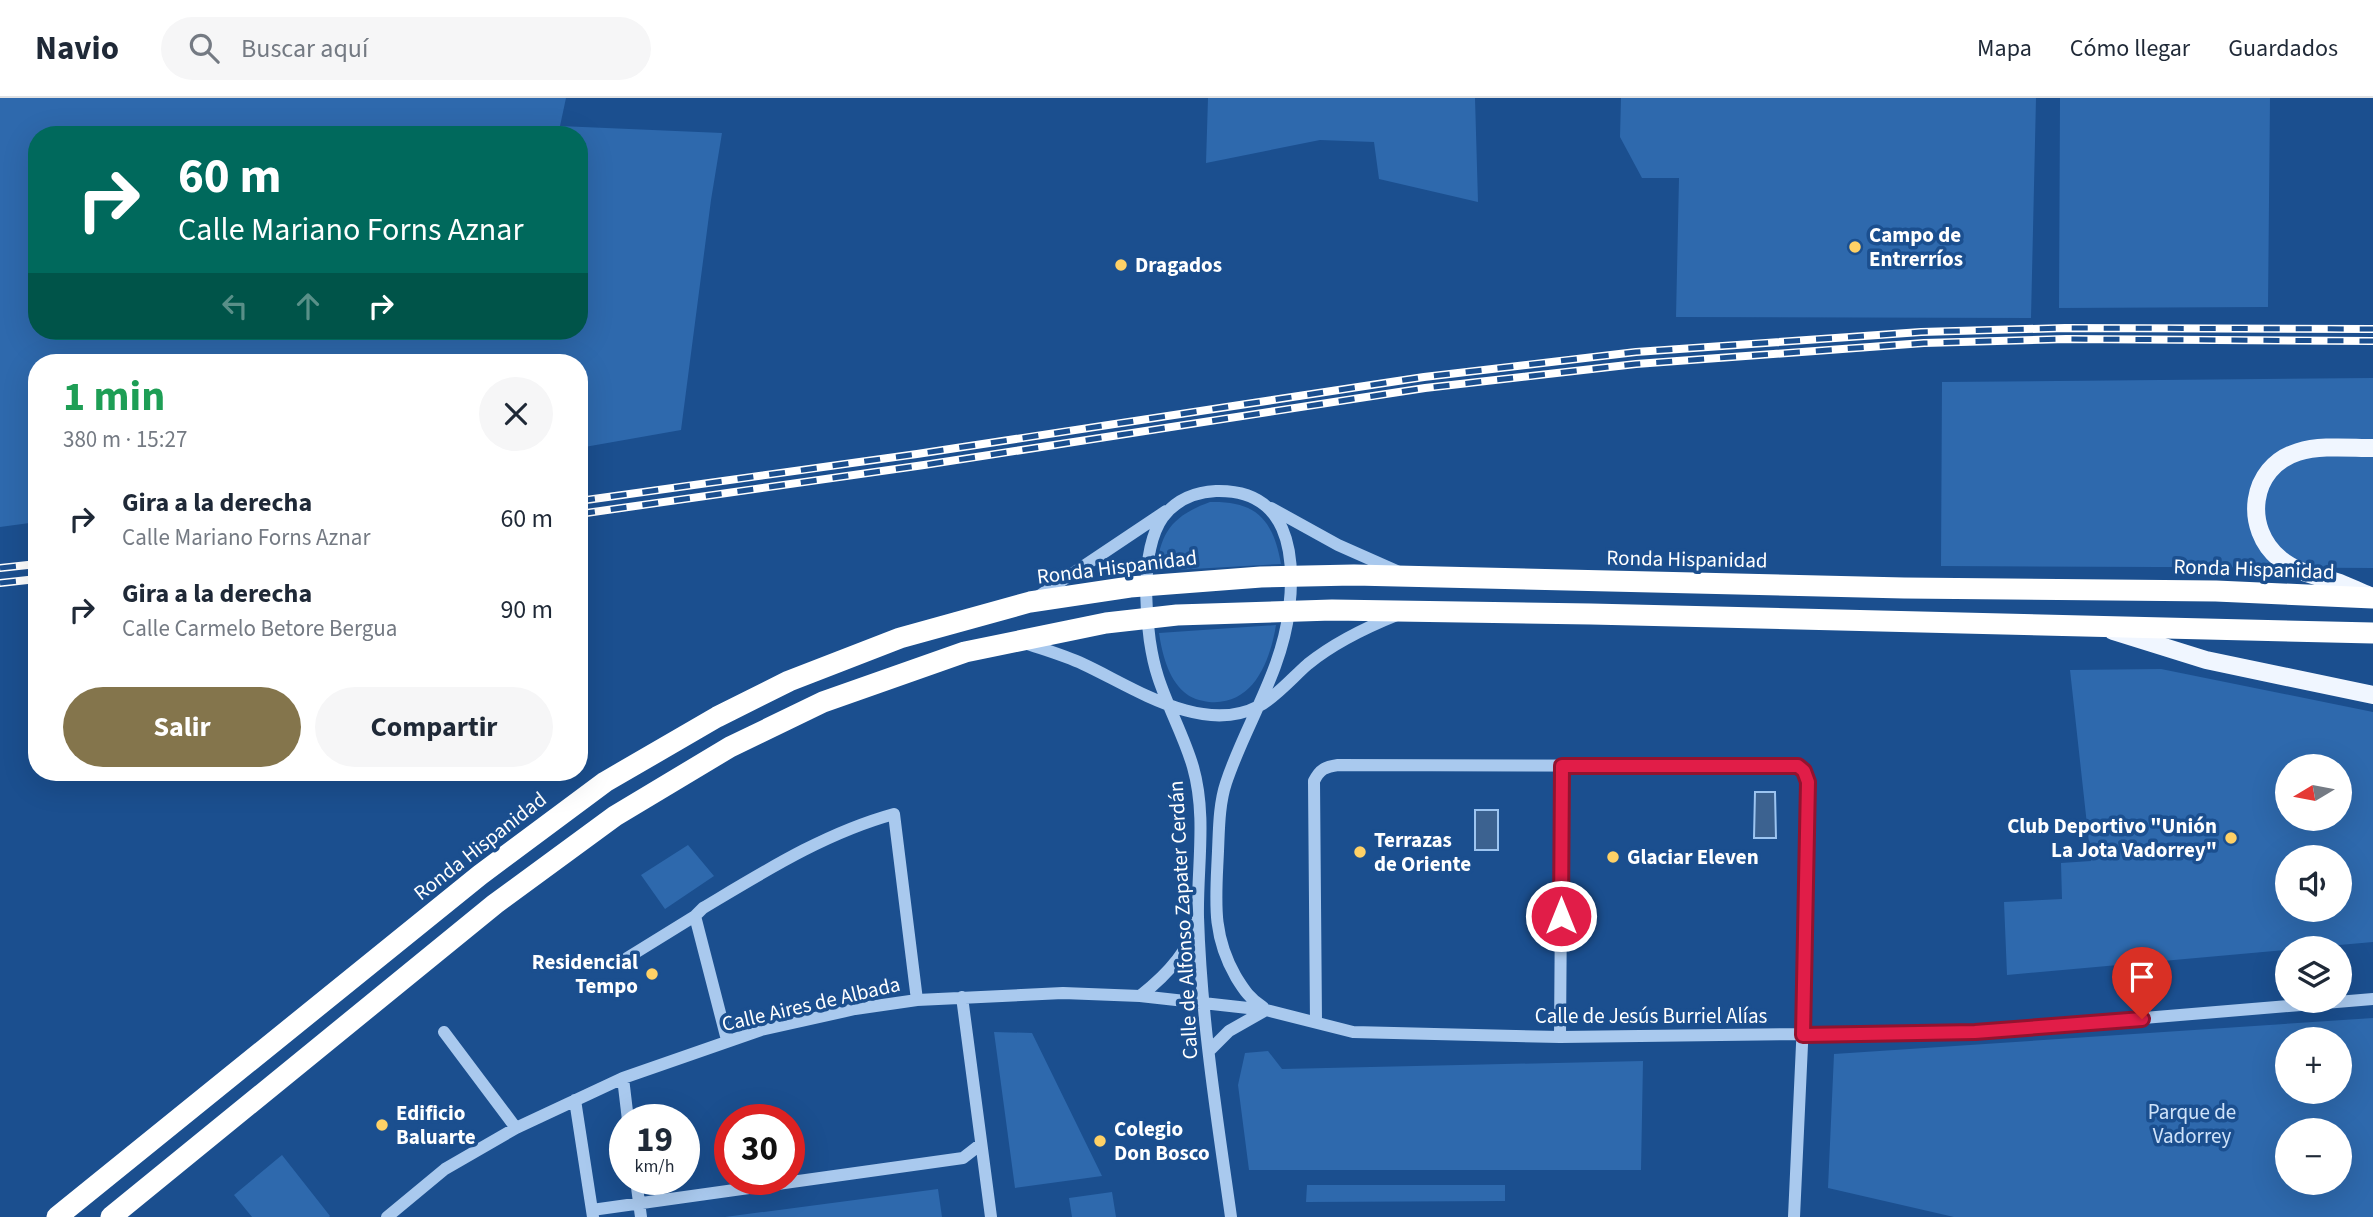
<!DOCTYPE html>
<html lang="es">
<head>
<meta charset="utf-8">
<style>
  body { margin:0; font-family:"Source Sans 3",sans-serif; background:#f6f6f7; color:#1f2937; height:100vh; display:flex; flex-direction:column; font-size:26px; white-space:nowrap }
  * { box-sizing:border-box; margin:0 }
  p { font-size:23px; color:#747a83 }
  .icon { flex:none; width:38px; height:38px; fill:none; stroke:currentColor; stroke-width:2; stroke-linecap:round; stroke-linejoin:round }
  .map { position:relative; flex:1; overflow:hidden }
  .panel { position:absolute; left:28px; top:256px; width:560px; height:427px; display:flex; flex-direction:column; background:#fff; border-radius:28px; box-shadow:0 7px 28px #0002 }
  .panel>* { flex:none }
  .banner { position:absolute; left:28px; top:28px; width:560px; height:214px; border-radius:28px; box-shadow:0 7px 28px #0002; background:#00695c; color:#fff; overflow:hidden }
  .needle { width:46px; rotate:260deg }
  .tools { position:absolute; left:2275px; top:656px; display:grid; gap:14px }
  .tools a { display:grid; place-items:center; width:77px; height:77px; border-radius:50%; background:#fff; box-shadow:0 7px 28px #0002; font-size:35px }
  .speed { position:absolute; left:609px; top:1006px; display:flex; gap:14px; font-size:35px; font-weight:700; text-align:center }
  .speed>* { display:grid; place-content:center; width:91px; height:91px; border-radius:50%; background:#fff; box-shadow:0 7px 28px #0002; line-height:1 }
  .speed small { font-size:18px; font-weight:400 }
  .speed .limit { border:10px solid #d22; background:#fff; color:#111 }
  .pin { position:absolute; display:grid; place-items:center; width:60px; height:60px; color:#fff; margin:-72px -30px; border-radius:50% 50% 50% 0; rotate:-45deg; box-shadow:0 0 7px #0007 }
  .pin .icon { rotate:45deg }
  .me { position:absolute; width:77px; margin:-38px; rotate:0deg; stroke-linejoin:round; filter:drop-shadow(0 0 5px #0008) }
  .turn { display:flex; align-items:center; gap:24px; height:147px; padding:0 35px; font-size:32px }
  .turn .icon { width:91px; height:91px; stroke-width:2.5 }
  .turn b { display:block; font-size:49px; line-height:60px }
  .lanes { display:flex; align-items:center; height:66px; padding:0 35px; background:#0003; justify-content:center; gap:35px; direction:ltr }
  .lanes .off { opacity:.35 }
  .round { display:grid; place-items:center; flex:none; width:74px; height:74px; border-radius:37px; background:#f6f6f7 }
  .overview { display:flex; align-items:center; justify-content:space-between; height:119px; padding:0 35px }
  h1 { font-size:42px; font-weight:700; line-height:52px; color:#1e9e55 }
  .cta { display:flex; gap:14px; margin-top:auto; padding:14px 35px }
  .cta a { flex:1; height:80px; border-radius:42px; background:#84754c; color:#fff; font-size:28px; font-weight:700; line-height:80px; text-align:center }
  .cta a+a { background:#f6f6f7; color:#1f2937 }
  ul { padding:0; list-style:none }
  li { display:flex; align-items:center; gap:21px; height:91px; padding:0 35px }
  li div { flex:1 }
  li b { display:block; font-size:26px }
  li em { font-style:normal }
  header { display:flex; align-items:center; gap:42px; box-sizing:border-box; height:98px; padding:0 35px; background:#fff; border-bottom:2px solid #e0e1e3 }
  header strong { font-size:33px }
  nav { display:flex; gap:38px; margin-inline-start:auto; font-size:24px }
  .search { width:490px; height:63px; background:#f6f6f7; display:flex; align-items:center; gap:18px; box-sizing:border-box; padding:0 24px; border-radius:38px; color:#747a83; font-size:26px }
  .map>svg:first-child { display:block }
</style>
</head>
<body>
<header>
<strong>Navio</strong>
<div class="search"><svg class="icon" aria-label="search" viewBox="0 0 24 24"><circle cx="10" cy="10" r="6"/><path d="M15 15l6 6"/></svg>Buscar aquí</div>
<nav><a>Mapa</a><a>Cómo llegar</a><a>Guardados</a></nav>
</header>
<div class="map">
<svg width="2373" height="1119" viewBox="0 0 2373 1119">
  <rect width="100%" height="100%" fill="#1b4f8f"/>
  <path fill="#2e69ad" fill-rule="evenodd" d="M 0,0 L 566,0 L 560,28 L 722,35 L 711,102 L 681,332 L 579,350 L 579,264 L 37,264 L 37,424 L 0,429 ZM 37,37 L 579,37 L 579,233 L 37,233 Z
    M 1208,0 L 1475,0 L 1478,104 L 1379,81 L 1374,44 L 1320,42 L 1206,65 Z
    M 1621,0 L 2036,0 L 2031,220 L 1676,219 L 1679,80 L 1642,80 L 1620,39 Z
    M 2060,0 L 2270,0 L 2268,209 L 2059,210 Z
    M 2373,280 L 2373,470 L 1941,468 L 1942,284 Z
    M 1210,404 C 1256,403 1273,421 1281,466 L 1157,473 C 1159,434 1174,417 1210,404 Z
    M 1276,527 C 1270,564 1253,608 1209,604 C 1201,603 1190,600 1184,594 C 1168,580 1162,555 1159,535 Z
    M 2161,571 L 2373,614 L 2373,844 L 2007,877 L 2004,804 L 2062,801 L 2061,765 L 2091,763 L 2070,572 ZM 2287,668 L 2340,668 L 2340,721 L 2287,721 ZM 2287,760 L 2340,760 L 2340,812 L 2287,812 Z
    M 688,747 L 714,778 L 665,811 L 641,777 Z
    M 2373,920 L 2373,1119 L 1954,1119 L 1828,1090 L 1834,956 ZM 2287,942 L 2340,942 L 2340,994 L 2287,994 ZM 2287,1032 L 2340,1032 L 2340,1085 L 2287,1085 Z
    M 994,934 L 1032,935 L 1102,1078 L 1015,1090 Z
    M 1268,953 L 1282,971 L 1643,963 L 1641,1072 L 1249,1072 L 1238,987 L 1245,955 Z
    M 282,1057 L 330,1118 L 329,1119 L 252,1119 L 234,1097 Z
    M 1307,1087 L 1505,1087 L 1505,1103 L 1306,1104 Z
    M 938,1091 L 942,1119 L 725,1119 Z
    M 1112,1094 L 1116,1119 L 1072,1119 L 1069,1100 Z"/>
  <path fill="#3c6290" stroke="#9cc4f0" stroke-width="2" d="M 1755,694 L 1775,694 L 1776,740 L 1754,740 Z
    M 1475,712 L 1498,712 L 1498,752 L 1475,752 Z"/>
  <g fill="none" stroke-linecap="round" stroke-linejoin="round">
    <path stroke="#a9c9ee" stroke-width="12" d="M 1271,410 L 1338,447 L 1399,474
      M 1039,498 L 1166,413
      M 1022,544 C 1042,551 1064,557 1083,566 C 1133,589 1202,638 1259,608 C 1275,600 1294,578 1308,566 C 1334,545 1367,529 1397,517
      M 695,818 L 727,942
      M 627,860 L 695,818 L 703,810 C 765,773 825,735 894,716 L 917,902
      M 1140,898 C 1163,880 1189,854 1196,825
      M 962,899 L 991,1119
      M 1316,924 L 1314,683 C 1320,671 1325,669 1338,667 L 1798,668 L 1804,673 L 1808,683 L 1805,882 L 1794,1119
      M 444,934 L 516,1030
      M 1560,939 L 1562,668
      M 1209,953 L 1229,933 L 1266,912
      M 623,980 L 628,1022
      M 575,1002 L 593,1119
      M 636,1082 L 641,1119
      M 592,1112 L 963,1060 L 981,1046
      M 387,1119 L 445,1071 L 516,1030 L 623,980 L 761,932 L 855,911 L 917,902 L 1063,895 L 1140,898 L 1266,912 L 1353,934 L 1560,939 L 1975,934 L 2373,901
      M 1231,1119 C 1217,1020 1201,920 1198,819 C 1197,769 1207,718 1193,669 C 1184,638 1168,610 1158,579 C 1145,540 1138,454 1163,419 C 1176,402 1195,394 1216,393 C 1288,391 1296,455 1289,512 C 1282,574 1245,627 1226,685 C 1219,706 1219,731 1218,753 C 1216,801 1211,836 1236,879 C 1244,892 1250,901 1263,909"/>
    <path stroke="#f0f6ff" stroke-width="18" d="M 2370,498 C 2360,494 2350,489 2340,485 C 2319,478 2298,476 2280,461 C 2243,431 2249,369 2298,354 C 2321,347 2349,350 2373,350
      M 2113,533 L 2206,562 L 2373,597"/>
    <path stroke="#fff" stroke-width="21" d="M 57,1119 L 480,777 L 605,684 L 717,619 L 789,583 L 900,540 L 1030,504 L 1130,489 L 1261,479 L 1354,477 L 1904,490 L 2216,493 L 2373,500
      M 111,1119 L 495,806 L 615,718 L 730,649 L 823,604 L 965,554 L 1106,525 L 1177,517 L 1332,512 L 1591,516 L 2373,535"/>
    <g stroke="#fff" stroke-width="8">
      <path id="rail" d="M 579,403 L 917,356 L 1424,279 L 1636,254 L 1921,234 L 2065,230 L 2373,231
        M 579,416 L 924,367 L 1425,290 L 1636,266 L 1924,245 L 2066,241 L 2373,243
        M 0,470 L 37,466
        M 0,485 L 37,481"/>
    </g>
    <use href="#rail" stroke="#1b4f8f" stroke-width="5" stroke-dasharray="16" stroke-linecap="butt"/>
  </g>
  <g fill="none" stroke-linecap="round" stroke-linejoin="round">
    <g stroke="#92132f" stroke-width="18">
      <path id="route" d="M 1561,818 L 1562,668 L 1798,668 L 1804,673 L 1808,684 L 1803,937 L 1975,934 L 2142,921"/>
    </g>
    <use href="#route" stroke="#e11d48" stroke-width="12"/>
  </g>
  <g fill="#ffd166" stroke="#1b4f8f" stroke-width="2.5">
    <circle cx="1855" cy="149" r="7"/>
    <circle cx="1121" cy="167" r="7"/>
    <circle cx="2231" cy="740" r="7"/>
    <circle cx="1360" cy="754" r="7"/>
    <circle cx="1613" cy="759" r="7"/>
    <circle cx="652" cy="876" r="7"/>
    <circle cx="382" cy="1027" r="7"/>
    <circle cx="1100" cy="1043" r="7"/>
  </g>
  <g text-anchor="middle" stroke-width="7" stroke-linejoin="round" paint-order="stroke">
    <g font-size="21" font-weight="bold" fill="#fff" stroke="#1b4f8f" text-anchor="start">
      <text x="1869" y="144">Campo de<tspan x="1869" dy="24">Entrerríos</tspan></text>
      <text x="1135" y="174">Dragados</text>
      <text x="2217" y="735" text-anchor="end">Club Deportivo "Unión<tspan x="2217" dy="24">La Jota Vadorrey"</tspan></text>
      <text x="1374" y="749">Terrazas<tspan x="1374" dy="24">de Oriente</tspan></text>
      <text x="1627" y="766">Glaciar Eleven</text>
      <text x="638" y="871" text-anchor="end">Residencial<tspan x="638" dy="24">Tempo</tspan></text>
      <text x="396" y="1022">Edificio<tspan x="396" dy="24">Baluarte</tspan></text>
      <text x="1114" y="1038">Colegio<tspan x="1114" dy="24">Don Bosco</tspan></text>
    </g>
    <g font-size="21" fill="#fff" stroke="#1b4f8f">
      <text transform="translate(1687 461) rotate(1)" y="7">Ronda Hispanidad</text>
      <text transform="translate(1117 469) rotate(-7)" y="7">Ronda Hispanidad</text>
      <text transform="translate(2254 471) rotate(2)" y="7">Ronda Hispanidad</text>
      <text transform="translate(480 748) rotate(-38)" y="7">Ronda Hispanidad</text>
      <text transform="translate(1183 822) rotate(-93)" y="7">Calle de Alfonso Zapater Cerdán</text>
      <text transform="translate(811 906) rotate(-13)" y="7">Calle Aires de Albada</text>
      <text x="1651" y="925">Calle de Jesús Burriel Alías</text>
    </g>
    <g font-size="21" fill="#cfe3fa" stroke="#1b4f8f">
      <text x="2192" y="1021">Parque de<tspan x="2192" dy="24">Vadorrey</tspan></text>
    </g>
  </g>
</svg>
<div class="tools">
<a><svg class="needle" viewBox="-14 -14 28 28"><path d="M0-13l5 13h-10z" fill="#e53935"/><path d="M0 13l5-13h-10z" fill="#747a83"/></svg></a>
<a><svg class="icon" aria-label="sound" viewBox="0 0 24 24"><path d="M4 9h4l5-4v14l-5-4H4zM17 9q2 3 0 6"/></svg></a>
<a><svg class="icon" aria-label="layers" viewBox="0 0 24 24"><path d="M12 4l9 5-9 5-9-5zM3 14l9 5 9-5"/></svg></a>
<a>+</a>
<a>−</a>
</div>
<div class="speed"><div>19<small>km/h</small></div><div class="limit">30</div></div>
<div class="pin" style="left:2142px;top:921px;background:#d93025"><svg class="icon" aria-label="arrive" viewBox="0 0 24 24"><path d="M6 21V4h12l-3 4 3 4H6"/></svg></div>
<svg class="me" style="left:1561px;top:818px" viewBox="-20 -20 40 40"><circle r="17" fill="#e11d48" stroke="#fff" stroke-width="3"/><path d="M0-11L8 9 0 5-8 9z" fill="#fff"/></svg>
<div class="banner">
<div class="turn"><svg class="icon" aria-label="right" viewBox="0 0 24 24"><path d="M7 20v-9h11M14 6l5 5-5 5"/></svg><div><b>60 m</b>Calle Mariano Forns Aznar</div></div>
<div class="lanes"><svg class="icon off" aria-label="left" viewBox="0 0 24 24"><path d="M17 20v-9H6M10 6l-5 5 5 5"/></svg><svg class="icon off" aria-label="ahead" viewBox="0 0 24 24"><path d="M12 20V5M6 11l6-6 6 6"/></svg><svg class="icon" aria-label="right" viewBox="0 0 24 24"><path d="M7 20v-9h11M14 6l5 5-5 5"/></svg></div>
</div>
<section class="panel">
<div class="overview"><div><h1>1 min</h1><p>380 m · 15:27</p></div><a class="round"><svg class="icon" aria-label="close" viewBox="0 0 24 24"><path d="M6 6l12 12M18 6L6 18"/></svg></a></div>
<ul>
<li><svg class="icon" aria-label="right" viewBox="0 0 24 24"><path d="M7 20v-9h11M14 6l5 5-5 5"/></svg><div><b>Gira a la derecha</b><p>Calle Mariano Forns Aznar</p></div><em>60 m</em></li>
<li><svg class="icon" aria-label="right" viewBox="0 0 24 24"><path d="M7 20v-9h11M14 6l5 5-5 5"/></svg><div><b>Gira a la derecha</b><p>Calle Carmelo Betore Bergua</p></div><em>90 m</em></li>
</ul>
<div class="cta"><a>Salir</a><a>Compartir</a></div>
</section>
</div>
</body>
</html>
